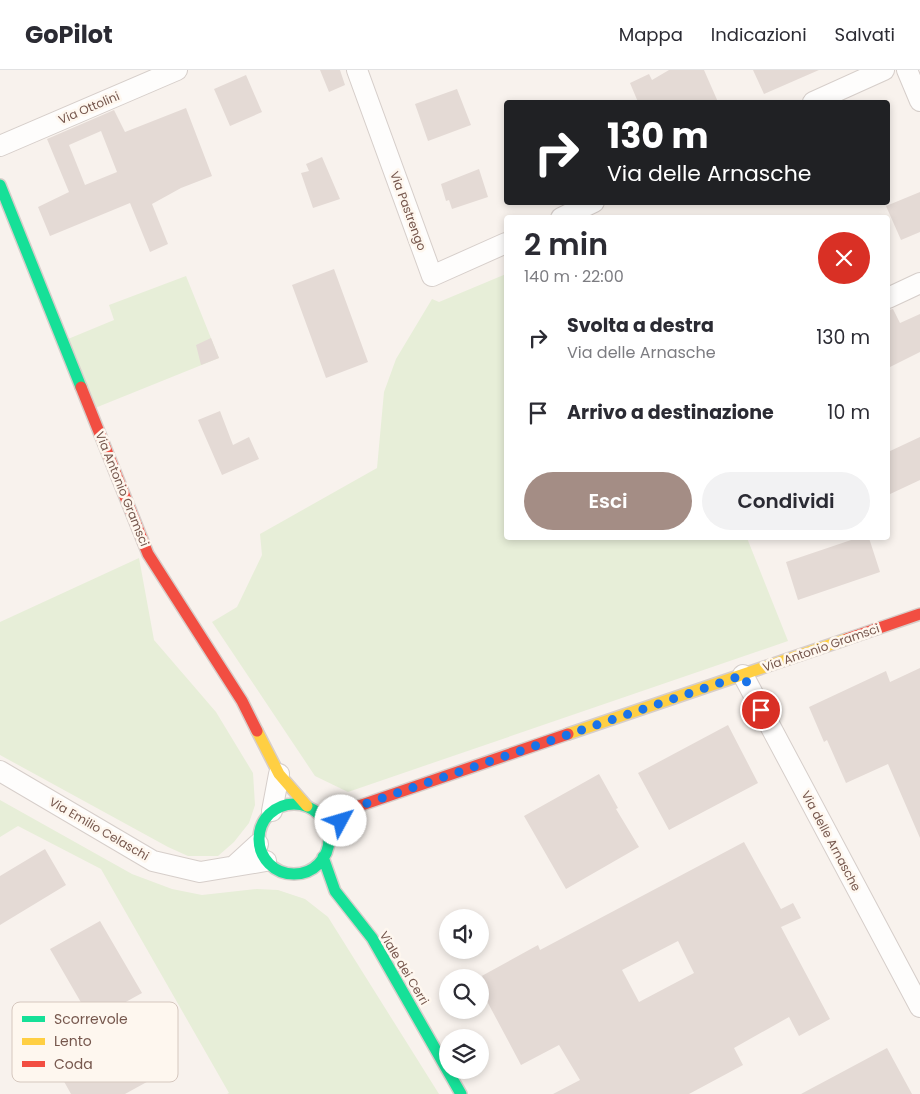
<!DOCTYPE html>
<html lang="it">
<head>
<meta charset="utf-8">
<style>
  body { margin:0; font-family:Poppins,sans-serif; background:#f2f2f3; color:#2b2b33; height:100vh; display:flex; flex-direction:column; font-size:19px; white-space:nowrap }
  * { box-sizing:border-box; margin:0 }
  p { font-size:16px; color:#7c7c81 }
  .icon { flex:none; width:28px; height:28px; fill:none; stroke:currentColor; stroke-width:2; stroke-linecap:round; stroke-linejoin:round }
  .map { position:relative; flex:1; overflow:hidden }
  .details { position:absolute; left:504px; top:145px; width:386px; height:325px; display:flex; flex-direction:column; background:#fff; border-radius:5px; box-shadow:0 2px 8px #0003 }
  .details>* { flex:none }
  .top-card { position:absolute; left:504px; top:30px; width:386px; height:105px; border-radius:5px; box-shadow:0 2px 8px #0003; background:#202124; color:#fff; overflow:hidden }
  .buttons { position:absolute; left:439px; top:839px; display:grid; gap:10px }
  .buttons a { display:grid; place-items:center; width:50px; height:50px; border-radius:50%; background:#fff; box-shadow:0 2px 8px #0003; font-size:25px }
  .pin { position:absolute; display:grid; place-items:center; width:42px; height:42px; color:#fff; margin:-21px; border:2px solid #fff; border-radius:50%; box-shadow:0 1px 5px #0007 }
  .me { position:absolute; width:55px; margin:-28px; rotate:51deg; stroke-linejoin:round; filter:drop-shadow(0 0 4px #0008) }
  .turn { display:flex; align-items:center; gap:18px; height:105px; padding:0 20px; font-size:22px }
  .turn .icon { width:65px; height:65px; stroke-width:2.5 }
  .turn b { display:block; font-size:35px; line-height:42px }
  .round { display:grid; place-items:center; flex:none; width:52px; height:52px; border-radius:26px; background:#f2f2f3 }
  .overview { display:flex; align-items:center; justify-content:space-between; height:85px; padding:0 20px }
  h1 { font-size:30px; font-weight:600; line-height:38px }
  .cta { display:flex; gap:10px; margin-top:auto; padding:10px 20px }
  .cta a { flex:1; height:58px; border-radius:30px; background:#a48d85; color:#fff; font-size:20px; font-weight:600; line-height:58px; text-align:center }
  .cta a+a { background:#f2f2f3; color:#2b2b33 }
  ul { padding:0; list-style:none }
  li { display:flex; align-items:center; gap:15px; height:75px; padding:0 20px }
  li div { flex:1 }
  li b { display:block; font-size:19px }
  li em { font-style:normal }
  header { display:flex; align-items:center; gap:30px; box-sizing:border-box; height:70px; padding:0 25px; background:#fff; border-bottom:1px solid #e1e1e2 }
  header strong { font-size:24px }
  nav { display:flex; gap:28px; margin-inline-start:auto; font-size:18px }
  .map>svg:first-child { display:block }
</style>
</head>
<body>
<header>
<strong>GoPilot</strong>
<nav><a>Mappa</a><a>Indicazioni</a><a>Salvati</a></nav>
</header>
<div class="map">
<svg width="920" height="1024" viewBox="0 0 920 1024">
  <rect width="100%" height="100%" fill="#f8f2ed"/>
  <path fill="#e7eed8" d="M 506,204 L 506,468 L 747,468 L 788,571 L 348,722 L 315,706 L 212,552 L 237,537 L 262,485 L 260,464 L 377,398 L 384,322 L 396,289 L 432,229 L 439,232 Z
    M 186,206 L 219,288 L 95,338 L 68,269 L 114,250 L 109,235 Z
    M 139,488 L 154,570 L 216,642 L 253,703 L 255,735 L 249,753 L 234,772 L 218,786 L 188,786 L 168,777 L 0,685 L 0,552 Z
    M 0,730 L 132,804 L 172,819 L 202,825 L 257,819 L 278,820 L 305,829 L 328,847 L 439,1024 L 227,1024 L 229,1023 L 101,799 L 18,756 L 0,767 Z"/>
  <path fill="#e4dad5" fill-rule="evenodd" d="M 320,0 L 340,0 L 345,15 L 329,22 Z
    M 669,0 L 704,0 L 718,32 L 638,32 L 630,13 L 649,4 L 652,10 Z
    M 753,0 L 819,0 L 764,24 Z
    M 246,5 L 262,42 L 230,56 L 214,19 Z
    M 457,19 L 471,55 L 428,71 L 415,34 Z
    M 186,38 L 212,106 L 181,118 L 152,134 L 168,174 L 150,182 L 130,133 L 50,166 L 38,137 L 69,122 L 47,69 L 114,40 L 125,62 ZM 101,61 L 117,102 L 85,115 L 69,75 Z
    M 322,87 L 340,129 L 313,138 L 301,103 L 309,101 L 306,94 Z
    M 479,99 L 488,127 L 452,139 L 449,130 L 446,131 L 441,114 Z
    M 920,122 L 920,162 L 901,170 L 886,136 Z
    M 334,199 L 368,292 L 326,308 L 292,215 Z
    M 893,239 L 900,253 L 920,244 L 920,282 L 888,298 L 888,240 Z
    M 211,268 L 219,288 L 201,295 L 196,275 Z
    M 220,341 L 233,375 L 249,367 L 259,389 L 222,405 L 198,350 Z
    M 920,367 L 920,410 L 888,425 L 888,382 Z
    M 857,468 L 869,468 L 880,502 L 798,530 L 786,492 Z
    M 920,598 L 920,768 L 888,694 L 846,713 L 827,670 L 824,672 L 809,637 L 886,601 L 890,612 Z
    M 728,655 L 758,713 L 669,760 L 638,703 Z
    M 599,704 L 618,738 L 616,739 L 639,777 L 566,819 L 524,746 Z
    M 744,772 L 781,839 L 793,833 L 801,848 L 781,857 L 830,949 L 799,966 L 789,947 L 734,978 L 743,995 L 689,1024 L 553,1024 L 580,1010 L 559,975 L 521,995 L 480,918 L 480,908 L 478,908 L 538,875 L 540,880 ZM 678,871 L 694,903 L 639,932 L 622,900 Z
    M 45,779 L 66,815 L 0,855 L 0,806 Z
    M 100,851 L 142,923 L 113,939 L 154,1008 L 125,1024 L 71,1024 L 61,1006 L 108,979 L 50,879 Z
    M 887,978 L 912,1024 L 801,1024 Z"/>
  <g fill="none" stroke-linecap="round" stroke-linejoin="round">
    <g stroke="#d6ceca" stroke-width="22">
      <path id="street" d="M 357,0 L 432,206 L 506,173
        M 907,0 L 920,31
        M 813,32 L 884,0
        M 0,76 L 177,0
        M 561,148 L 594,132
        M 888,228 L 920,213
        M 743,605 L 920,937
        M 0,701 L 153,791 L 200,802 L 266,791
        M 272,741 L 279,704
        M 234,796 L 258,774"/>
    </g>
    <g stroke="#d7ceca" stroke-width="14">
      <path id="fast" d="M 0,115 L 81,317
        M259 769a35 35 0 1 1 70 0a35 35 0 1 1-70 0Z
        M 323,787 L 335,821 L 372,868 L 461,1024"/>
    </g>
    <g stroke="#d7ceca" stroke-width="14">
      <path id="slow" d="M 257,661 L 279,704 L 307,736
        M 568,664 L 847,569"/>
    </g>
    <g stroke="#d7ceca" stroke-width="14">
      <path id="jam" d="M 81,317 L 148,484 L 242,631 L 257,661
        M 847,569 L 920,544
        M 322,747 L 353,738 L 568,664"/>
    </g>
    <use href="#street" stroke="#fefdfc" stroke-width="20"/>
    <use href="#fast" stroke="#16e098" stroke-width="11"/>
    <use href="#slow" stroke="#ffcf43" stroke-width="11"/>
    <use href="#jam" stroke="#f24e42" stroke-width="11"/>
  </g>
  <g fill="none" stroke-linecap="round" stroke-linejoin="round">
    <path stroke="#1a73e8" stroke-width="9" stroke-dasharray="0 16.2" d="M 341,751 L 353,738 L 743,605 L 761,640"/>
  </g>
  <g text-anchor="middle" stroke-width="5" stroke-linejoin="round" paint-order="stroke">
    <g font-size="12" fill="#76574d" stroke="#fef7ef">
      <text transform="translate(89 38) rotate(-23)" y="4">Via Ottolini</text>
      <text transform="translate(408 141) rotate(70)" y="4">Via Pastrengo</text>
      <text transform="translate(122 419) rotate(68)" y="4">Via Antonio Gramsci</text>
      <text transform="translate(821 578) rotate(-19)" y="4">Via Antonio Gramsci</text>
      <text transform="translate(99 759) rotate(30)" y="4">Via Emilio Celaschi</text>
      <text transform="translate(831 771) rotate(62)" y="4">Via delle Arnasche</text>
      <text transform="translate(404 898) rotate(59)" y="4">Viale dei Cerri</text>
    </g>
  </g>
  <rect x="12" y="932" width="166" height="80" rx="8" fill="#fef7ef" stroke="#d5c7be" stroke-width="1"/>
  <rect x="22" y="946" width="23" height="6" fill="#16e098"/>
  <rect x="22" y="968" width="23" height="7" fill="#ffcf43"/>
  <rect x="22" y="991" width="23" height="6" fill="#f24e42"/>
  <g font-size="14" fill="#76574d">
    <text x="54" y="954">Scorrevole</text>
    <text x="54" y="976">Lento</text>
    <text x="54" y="999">Coda</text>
  </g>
</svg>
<div class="buttons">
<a><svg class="icon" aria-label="sound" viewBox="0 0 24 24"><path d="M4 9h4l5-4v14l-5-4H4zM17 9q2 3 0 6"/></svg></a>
<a><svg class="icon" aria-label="search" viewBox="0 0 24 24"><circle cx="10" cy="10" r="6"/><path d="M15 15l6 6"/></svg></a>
<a><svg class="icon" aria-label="layers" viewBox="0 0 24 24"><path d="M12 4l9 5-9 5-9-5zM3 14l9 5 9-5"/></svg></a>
</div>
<div class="pin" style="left:761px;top:640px;background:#d93025"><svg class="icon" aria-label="arrive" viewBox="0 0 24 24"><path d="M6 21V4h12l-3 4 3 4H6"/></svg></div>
<svg class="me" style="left:341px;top:751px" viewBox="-20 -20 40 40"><circle r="19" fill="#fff"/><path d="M0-13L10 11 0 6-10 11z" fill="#1a73e8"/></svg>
<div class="top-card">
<div class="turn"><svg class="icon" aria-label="right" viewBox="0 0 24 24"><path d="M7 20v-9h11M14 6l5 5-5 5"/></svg><div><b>130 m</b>Via delle Arnasche</div></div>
</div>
<section class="details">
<div class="overview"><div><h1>2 min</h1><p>140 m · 22:00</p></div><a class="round" style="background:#d93025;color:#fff"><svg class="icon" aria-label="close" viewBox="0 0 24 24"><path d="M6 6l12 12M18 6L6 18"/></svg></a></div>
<ul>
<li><svg class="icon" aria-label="right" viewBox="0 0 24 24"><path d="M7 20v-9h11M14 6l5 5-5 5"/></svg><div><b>Svolta a destra</b><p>Via delle Arnasche</p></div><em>130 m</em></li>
<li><svg class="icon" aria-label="arrive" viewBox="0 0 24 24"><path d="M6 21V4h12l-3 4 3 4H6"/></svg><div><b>Arrivo a destinazione</b></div><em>10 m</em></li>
</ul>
<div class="cta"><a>Esci</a><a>Condividi</a></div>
</section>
</div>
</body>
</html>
